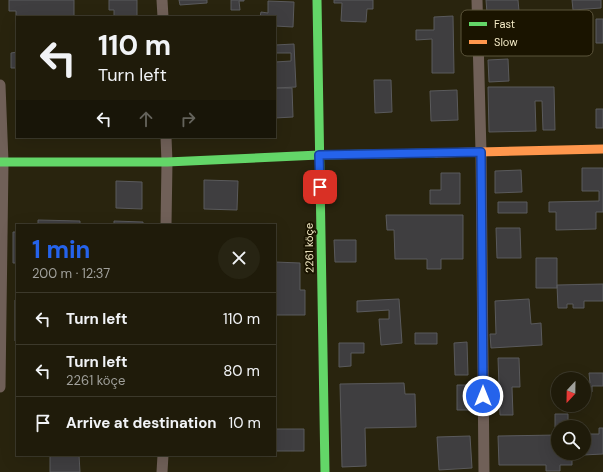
<!DOCTYPE html>
<html lang="en">
<head>
<meta charset="utf-8">
<style>
  body { margin:0; font-family:"DM Sans",sans-serif; background:#272413; color:#f1f3f6; height:100vh; display:flex; flex-direction:column; font-size:15px; white-space:nowrap }
  * { box-sizing:border-box; margin:0 }
  p { font-size:13px; color:#a1a19c }
  .icon { flex:none; width:22px; height:22px; fill:none; stroke:currentColor; stroke-width:2; stroke-linecap:round; stroke-linejoin:round }
  .map { position:relative; flex:1; overflow:hidden }
  .sheet { position:absolute; left:16px; top:224px; width:260px; height:232px; display:flex; flex-direction:column; background:#1f1b0a; border-radius:0px; box-shadow:0 4px 16px #0002,0 0 0 1px #3c392b }
  .sheet>* { flex:none }
  .top-card { position:absolute; left:16px; top:16px; width:260px; height:122px; border-radius:0px; box-shadow:0 4px 16px #0002,0 0 0 1px #3c392b; background:#1f1b0a; color:#f1f3f6; overflow:hidden }
  .needle { width:26px; rotate:202deg }
  .buttons { position:absolute; left:551px; top:372px; display:grid; gap:8px }
  .buttons a { display:grid; place-items:center; width:40px; height:40px; border-radius:50%; background:#1f1b0a; box-shadow:0 4px 16px #0002,0 0 0 1px #3c392b; font-size:20px }
  .pin { position:absolute; display:grid; place-items:center; width:34px; height:34px; color:#fff; margin:-17px; border-radius:8px; box-shadow:0 2px 6px #0006 }
  .me { position:absolute; width:44px; margin:-22px; rotate:0deg; stroke-linejoin:round; filter:drop-shadow(0 0 3px #0008) }
  .turn { display:flex; align-items:center; gap:14px; height:84px; padding:0 16px; font-size:18px }
  .turn .icon { width:52px; height:52px; stroke-width:2.5 }
  .turn b { display:block; font-size:28px; line-height:34px }
  .lanes { display:flex; align-items:center; height:38px; padding:0 16px; background:#0003; justify-content:center; gap:20px; direction:ltr }
  .lanes .off { opacity:.35 }
  .round { display:grid; place-items:center; flex:none; width:42px; height:42px; border-radius:21px; background:#272413 }
  .summary { display:flex; align-items:center; justify-content:space-between; height:68px; padding:0 16px }
  h1 { font-size:24px; font-weight:700; line-height:30px; color:#2563eb }
  ul { padding:0; list-style:none }
  li { display:flex; align-items:center; gap:12px; height:52px; padding:0 16px; border-top:1px solid #3c392b }
  li div { flex:1 }
  li b { display:block; font-size:15px }
  li em { font-style:normal }
  .map>svg:first-child { display:block }
</style>
</head>
<body>
<div class="map">
<svg width="603" height="472" viewBox="0 0 603 472">
  <rect width="100%" height="100%" fill="#29240e"/>
  <path fill="#3f3e40" stroke="#5a5a5c" d="M 9,0 L 74,0 L 74,17 L 17,17 L 17,21 L 16,21 L 16,11 L 9,11 Z
    M 109,0 L 137,0 L 137,17 L 114,17 L 114,10 L 109,10 Z
    M 179,0 L 207,0 L 207,3 L 180,5 Z
    M 231,0 L 244,0 L 244,1 L 239,1 L 240,10 L 231,10 Z
    M 334,0 L 373,0 L 373,9 L 367,9 L 366,22 L 341,21 L 342,3 L 334,3 Z
    M 486,0 L 518,0 L 519,11 L 487,13 Z
    M 572,0 L 601,0 L 601,8 L 573,10 Z
    M 268,1 L 294,2 L 293,27 L 275,26 L 275,17 L 260,17 L 261,12 L 268,13 Z
    M 453,16 L 454,73 L 432,73 L 432,39 L 416,40 L 416,30 L 434,30 L 434,17 Z
    M 596,19 L 603,19 L 603,43 L 596,43 Z
    M 294,44 L 296,87 L 275,88 L 275,62 L 291,61 L 291,53 L 276,53 L 275,45 Z
    M 17,52 L 17,68 L 11,68 L 11,53 Z
    M 508,59 L 509,81 L 489,82 L 488,60 Z
    M 374,80 L 391,80 L 392,112 L 375,113 Z
    M 488,87 L 554,87 L 555,130 L 543,130 L 542,101 L 535,101 L 536,131 L 489,132 Z
    M 275,88 L 292,88 L 293,117 L 275,118 Z
    M 457,90 L 458,120 L 431,121 L 430,91 Z
    M 596,109 L 603,109 L 603,128 L 596,128 Z
    M 582,168 L 603,168 L 603,212 L 596,212 L 596,229 L 556,230 L 556,212 L 549,212 L 549,202 L 599,201 L 599,191 L 582,191 Z
    M 521,170 L 522,192 L 495,193 L 495,171 Z
    M 441,173 L 460,173 L 460,204 L 430,204 L 430,190 L 441,190 Z
    M 204,180 L 238,181 L 237,210 L 204,209 Z
    M 116,181 L 142,182 L 142,209 L 116,208 Z
    M 498,202 L 527,202 L 527,213 L 498,213 Z
    M 386,215 L 463,215 L 463,259 L 441,259 L 441,269 L 427,269 L 427,259 L 395,259 L 394,230 L 387,230 Z
    M 38,220 L 80,221 L 80,225 L 38,225 Z
    M 114,221 L 143,222 L 143,225 L 114,225 Z
    M 496,228 L 520,228 L 521,258 L 497,258 Z
    M 13,232 L 17,232 L 17,263 L 13,263 Z
    M 334,240 L 356,240 L 356,262 L 335,262 Z
    M 536,258 L 557,258 L 557,288 L 536,288 Z
    M 275,262 L 300,263 L 300,290 L 305,290 L 305,315 L 275,315 Z
    M 603,284 L 603,301 L 584,301 L 584,308 L 573,308 L 573,304 L 567,304 L 567,308 L 558,308 L 557,285 Z
    M 399,299 L 402,343 L 381,345 L 379,319 L 389,319 L 389,310 L 357,312 L 357,301 Z
    M 529,299 L 531,324 L 541,323 L 542,345 L 491,348 L 490,334 L 496,334 L 495,301 Z
    M 15,300 L 17,300 L 17,341 L 15,341 Z
    M 415,333 L 437,333 L 437,344 L 415,344 Z
    M 467,342 L 468,375 L 455,375 L 454,343 Z
    M 339,343 L 364,343 L 364,353 L 351,353 L 351,366 L 339,367 Z
    M 498,358 L 519,358 L 520,387 L 512,387 L 513,415 L 500,415 Z
    M 589,373 L 603,373 L 603,386 L 592,386 L 592,392 L 584,392 L 584,383 L 590,383 Z
    M 404,383 L 405,394 L 415,394 L 416,427 L 365,428 L 366,466 L 342,467 L 340,384 Z
    M 457,385 L 470,385 L 470,410 L 457,410 Z
    M 555,414 L 568,414 L 568,427 L 555,427 Z
    M 599,428 L 603,428 L 603,454 L 583,455 L 583,453 L 584,453 L 584,434 L 599,434 Z
    M 276,429 L 304,429 L 304,451 L 276,451 Z
    M 558,435 L 558,453 L 572,453 L 572,465 L 560,465 L 560,471 L 546,471 L 546,465 L 499,465 L 498,436 Z
    M 470,436 L 472,468 L 439,470 L 437,437 Z
    M 50,455 L 79,455 L 80,472 L 50,472 Z"/>
  <g fill="none" stroke-linecap="round" stroke-linejoin="round">
    <path stroke="#706058" stroke-width="11" d="M 162,0 L 163,17
      M 477,0 L 481,152 L 484,472
      M 0,85 L 3,162 L 0,387
      M 166,225 L 167,162 L 166,137
      M 162,472 L 163,455"/>
    <path stroke="#63d668" stroke-width="9" d="M 317,0 L 325,472
      M 0,162 L 167,162 L 319,155 L 436,153"/>
    <path stroke="#ff974d" stroke-width="9" d="M 436,153 L 603,149"/>
  </g>
  <g fill="none" stroke-linecap="round" stroke-linejoin="round">
    <g stroke="#184099" stroke-width="10">
      <path id="route" d="M 320,187 L 319,155 L 481,152 L 483,396"/>
    </g>
    <use href="#route" stroke="#2563eb" stroke-width="7"/>
  </g>
  <g text-anchor="middle" stroke-width="4" stroke-linejoin="round" paint-order="stroke">
    <g font-size="11" fill="#f3eac5" stroke="#1a1400">
      <text transform="translate(309 248) rotate(-91)" y="4">2261 köçe</text>
    </g>
  </g>
  <rect x="461" y="10" width="132" height="46" rx="6" fill="#1a1400" stroke="#5b543b" stroke-width="1"/>
  <rect x="469" y="22" width="18" height="4" fill="#63d668"/>
  <rect x="469" y="40" width="18" height="4" fill="#ff974d"/>
  <g font-size="11" fill="#f3eac5">
    <text x="494" y="28">Fast</text>
    <text x="494" y="46">Slow</text>
  </g>
</svg>
<div class="buttons">
<a><svg class="needle" viewBox="-14 -14 28 28"><path d="M0-13l5 13h-10z" fill="#e53935"/><path d="M0 13l5-13h-10z" fill="#a1a19c"/></svg></a>
<a><svg class="icon" aria-label="search" viewBox="0 0 24 24"><circle cx="10" cy="10" r="6"/><path d="M15 15l6 6"/></svg></a>
</div>
<div class="pin" style="left:320px;top:187px;background:#d93025"><svg class="icon" aria-label="arrive" viewBox="0 0 24 24"><path d="M6 21V4h12l-3 4 3 4H6"/></svg></div>
<svg class="me" style="left:483px;top:396px" viewBox="-20 -20 40 40"><circle r="17" fill="#2563eb" stroke="#fff" stroke-width="3"/><path d="M0-11L8 9 0 5-8 9z" fill="#fff"/></svg>
<div class="top-card">
<div class="turn"><svg class="icon" aria-label="left" viewBox="0 0 24 24"><path d="M17 20v-9H6M10 6l-5 5 5 5"/></svg><div><b>110 m</b>Turn left</div></div>
<div class="lanes"><svg class="icon" aria-label="left" viewBox="0 0 24 24"><path d="M17 20v-9H6M10 6l-5 5 5 5"/></svg><svg class="icon off" aria-label="ahead" viewBox="0 0 24 24"><path d="M12 20V5M6 11l6-6 6 6"/></svg><svg class="icon off" aria-label="right" viewBox="0 0 24 24"><path d="M7 20v-9h11M14 6l5 5-5 5"/></svg></div>
</div>
<section class="sheet">
<div class="summary"><div><h1>1 min</h1><p>200 m · 12:37</p></div><a class="round"><svg class="icon" aria-label="close" viewBox="0 0 24 24"><path d="M6 6l12 12M18 6L6 18"/></svg></a></div>
<ul>
<li><svg class="icon" aria-label="left" viewBox="0 0 24 24"><path d="M17 20v-9H6M10 6l-5 5 5 5"/></svg><div><b>Turn left</b></div><em>110 m</em></li>
<li><svg class="icon" aria-label="left" viewBox="0 0 24 24"><path d="M17 20v-9H6M10 6l-5 5 5 5"/></svg><div><b>Turn left</b><p>2261 köçe</p></div><em>80 m</em></li>
<li><svg class="icon" aria-label="arrive" viewBox="0 0 24 24"><path d="M6 21V4h12l-3 4 3 4H6"/></svg><div><b>Arrive at destination</b></div><em>10 m</em></li>
</ul>
</section>
</div>
</body>
</html>
